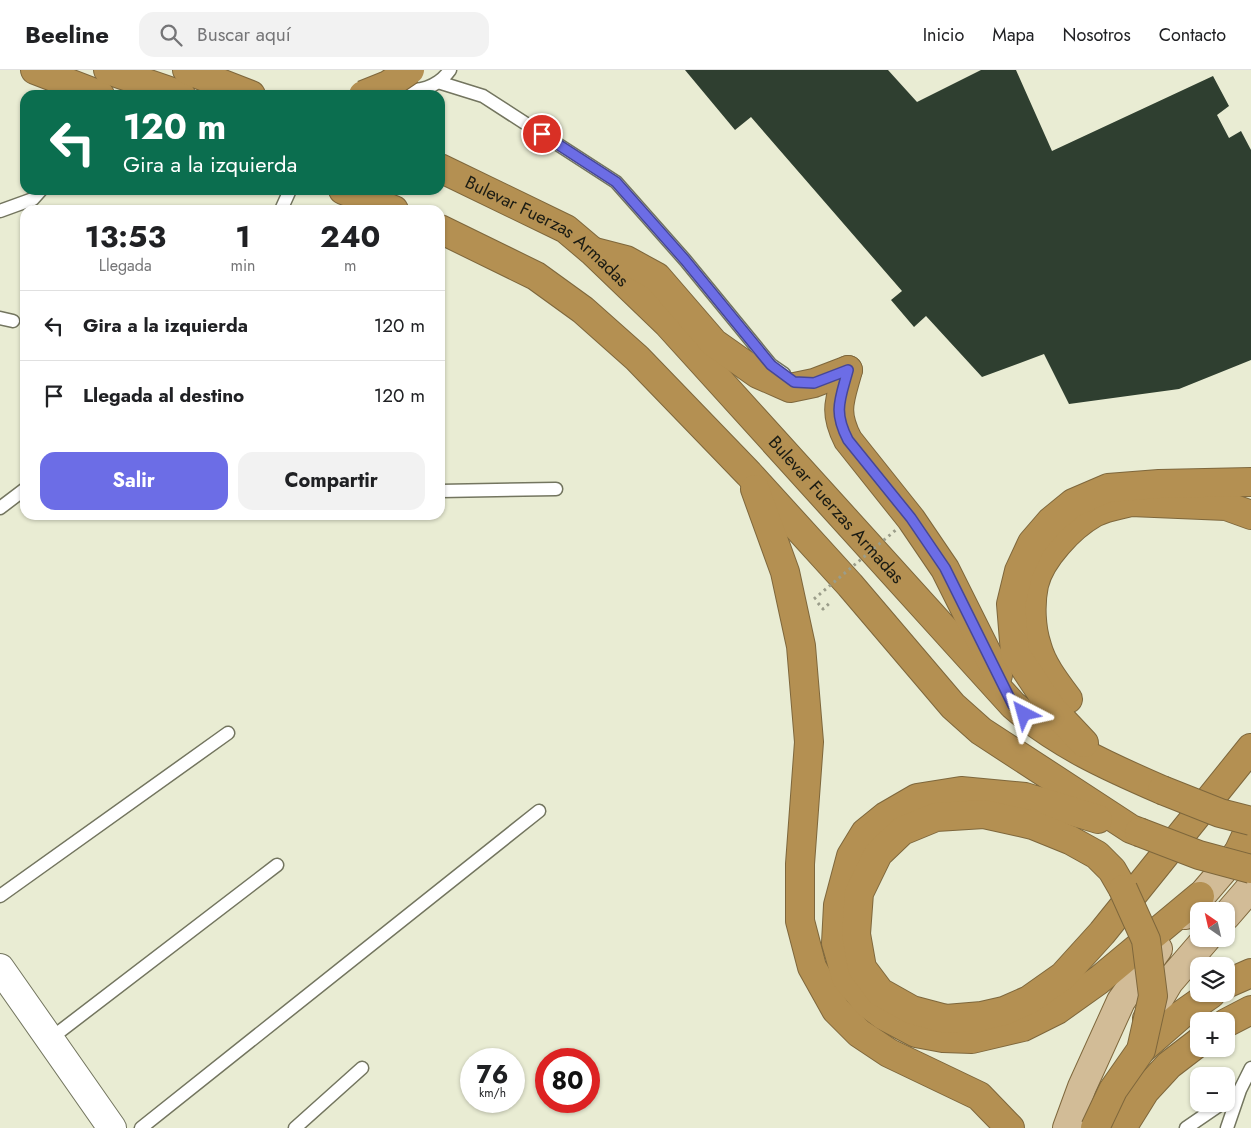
<!DOCTYPE html>
<html lang="es">
<head>
<meta charset="utf-8">
<style>
  body { margin:0; font-family:Jost,sans-serif; background:#f2f2f2; color:#202124; height:100vh; display:flex; flex-direction:column; font-size:19px; white-space:nowrap }
  * { box-sizing:border-box; margin:0 }
  p { font-size:16px; color:#757577 }
  .icon { flex:none; width:28px; height:28px; fill:none; stroke:currentColor; stroke-width:2; stroke-linecap:round; stroke-linejoin:round }
  .map { position:relative; flex:1; overflow:hidden }
  .side { position:absolute; left:20px; top:135px; width:425px; height:315px; display:flex; flex-direction:column; background:#fff; border-radius:15px; box-shadow:0 1px 4px #0004 }
  .side>* { flex:none }
  .banner { position:absolute; left:20px; top:20px; width:425px; height:105px; border-radius:15px; box-shadow:0 1px 4px #0004; background:#0b6e4f; color:#fff; overflow:hidden }
  .needle { width:32px; rotate:326deg }
  .controls { position:absolute; left:1190px; top:832px; display:grid; gap:10px }
  .controls a { display:grid; place-items:center; width:45px; height:45px; border-radius:10px; background:#fff; box-shadow:0 1px 4px #0004; font-size:25px }
  .speed { position:absolute; left:460px; top:978px; display:flex; gap:10px; font-size:25px; font-weight:700; text-align:center }
  .speed>* { display:grid; place-content:center; width:65px; height:65px; border-radius:50%; background:#fff; box-shadow:0 1px 4px #0004; line-height:1 }
  .speed small { font-size:12px; font-weight:400 }
  .speed .limit { border:8px solid #d22; background:#fff; color:#111 }
  .pin { position:absolute; display:grid; place-items:center; width:42px; height:42px; color:#fff; margin:-21px; border:2px solid #fff; border-radius:50%; box-shadow:0 1px 5px #0007 }
  .me { position:absolute; width:55px; margin:-28px; rotate:321deg; stroke-linejoin:round; filter:drop-shadow(0 0 4px #0008) }
  .turn { display:flex; align-items:center; gap:18px; height:105px; padding:0 20px; font-size:22px }
  .turn .icon { width:65px; height:65px; stroke-width:2.5 }
  .turn b { display:block; font-size:35px; line-height:42px }
  .eta { display:flex; justify-content:space-evenly; align-items:center; height:85px; text-align:center }
  .eta b { font-size:30px; font-weight:700; line-height:35px }
  .cta { display:flex; gap:10px; margin-top:auto; padding:10px 20px }
  .cta a { flex:1; height:58px; border-radius:15px; background:#6c6de6; color:#fff; font-size:20px; font-weight:700; line-height:58px; text-align:center }
  .cta a+a { background:#f2f2f2; color:#202124 }
  ul { padding:0; list-style:none }
  li { display:flex; align-items:center; gap:15px; height:70px; padding:0 20px; border-top:1px solid #e0e0e0 }
  li div { flex:1 }
  li b { display:block; font-size:19px }
  li em { font-style:normal }
  header { display:flex; align-items:center; gap:30px; box-sizing:border-box; height:70px; padding:0 25px; background:#fff; border-bottom:1px solid #e0e0e0 }
  header strong { font-size:24px }
  nav { display:flex; gap:28px; margin-inline-start:auto; font-size:18px }
  .search { width:350px; height:45px; background:#f2f2f2; display:flex; align-items:center; gap:12px; box-sizing:border-box; padding:0 18px; border-radius:15px; color:#757577; font-size:19px }
  .map>svg:first-child { display:block }
</style>
</head>
<body>
<header>
<strong>Beeline</strong>
<div class="search"><svg class="icon" aria-label="search" viewBox="0 0 24 24"><circle cx="10" cy="10" r="6"/><path d="M15 15l6 6"/></svg>Buscar aquí</div>
<nav><a>Inicio</a><a>Mapa</a><a>Nosotros</a><a>Contacto</a></nav>
</header>
<div class="map">
<svg width="1251" height="1058" viewBox="0 0 1251 1058">
  <rect width="100%" height="100%" fill="#e9ecd3"/>
  <path fill="#2f3f30" d="M 685,0 L 888,0 L 917,32 L 981,0 L 1016,0 L 1052,81 L 1213,6 L 1229,36 L 1217,45 L 1229,68 L 1241,61 L 1251,80 L 1251,290 L 1179,319 L 1069,334 L 1044,284 L 982,307 L 926,246 L 914,257 L 891,230 L 902,221 L 751,47 L 735,60 Z"/>
  <g fill="none" stroke-linecap="round" stroke-linejoin="round">
    <g stroke="#73755f" stroke-width="15">
      <path id="lane" d="M 393,11 C 403,24 425,21 438,12 C 443,9 447,4 450,0
        M 438,12 L 483,26 L 616,112 L 685,190 L 771,295 L 784,304
        M 281,140 L 290,120
        M 0,141 L 33,129 L 41,120
        M 0,248 L 13,251
        M 440,421 L 556,419
        M 0,438 L 25,419
        M 0,826 L 228,663
        M 50,969 L 277,795
        M 141,1058 L 539,741
        M 295,1058 L 362,998
        M 1186,1058 L 1221,1034
        M 1227,1058 L 1240,1020 L 1251,998"/>
    </g>
    <g stroke="#73755f" stroke-width="30">
      <path id="secondary" d="M 0,898 L 112,1058"/>
    </g>
    <g stroke="#7e673c" stroke-width="30">
      <path id="primary" d="M 1185,845 L 1243,777
        M 1226,846 L 1251,817
        M 1147,949 L 1169,912 L 1206,869
        M 1067,1058 L 1082,1017 L 1121,931 L 1158,879"/>
    </g>
    <g stroke="#7e673c" stroke-width="30">
      <g id="highway">
        <path d="M 35,0 L 100,25"/>
        <path d="M 108,0 L 181,25"/>
        <path d="M 187,0 L 251,25"/>
        <path id="s1" d="M 440,98 L 566,159 L 592,181 L 668,254 L 1013,635 C 1057,674 1109,697 1162,720"/>
        <path d="M 343,120 L 394,140"/>
        <path d="M 440,159 L 536,206 L 583,240 L 637,288 L 749,404 L 850,515 L 953,636 L 981,661 L 1131,759 L 1139,762"/>
        <path d="M 595,182 L 626,190 L 657,207 L 714,273 L 758,304 L 790,318 L 814,313 L 848,300"/>
        <path d="M 848,300 C 840,330 833,341 848,370 L 911,449 L 945,499 L 998,605"/>
        <path d="M 755,419 L 785,502 L 801,576 L 809,672 L 800,794 L 800,851 L 812,897 L 836,940 L 859,963 L 889,983 L 979,1026 L 1010,1058"/>
        <path d="M 1068,629 C 1056,613 1042,595 1037,576 C 1031,558 1030,534 1034,515 C 1040,488 1071,456 1094,443 C 1105,437 1119,435 1131,432 L 1226,436 L 1251,445"/>
        <path d="M 1084,673 L 1052,639 L 1015,583 L 1011,534 L 1019,501 L 1032,473 L 1051,451 L 1073,433 L 1108,418 L 1159,414 L 1251,412"/>
        <path d="M 1098,749 L 1025,727 L 961,721 L 917,728 L 886,746 L 865,763 L 851,786 L 838,835 L 836,873 L 846,908 L 867,933 L 884,946 L 916,963 L 943,968 L 972,969 L 1023,957 L 1057,940 L 1099,910 L 1200,826"/>
        <path d="M 1238,783 L 1251,755"/>
        <path d="M 1123,819 L 1112,800 L 1097,785 L 1070,770 L 1033,755 L 984,744 L 936,747 L 902,761 L 878,784 L 859,823 L 856,864 L 862,898 L 880,922 L 912,940 L 946,949 L 982,946 L 1004,941 L 1029,930 L 1063,906 L 1102,863 L 1251,678"/>
        <path d="M 1226,914 L 1251,903"/>
        <path d="M 1226,953 L 1251,940"/>
        <path d="M 1141,980 L 1181,945 L 1211,924"/>
        <path d="M 1122,1058 L 1145,1021 L 1169,995 L 1199,972"/>
      </g>
    </g>
    <path stroke="#9b9d8a" stroke-width="3" stroke-dasharray="2.5 4" stroke-linecap="butt" d="M 818,533 L 823,539 L 831,532"/>
    <use href="#lane" stroke="#fff" stroke-width="12"/>
    <use href="#secondary" stroke="#fff" stroke-width="28"/>
    <use href="#primary" stroke="#d2bc97" stroke-width="28"/>
    <use href="#highway" stroke="#b49052" stroke-width="28"/>
    <g stroke="#7e673c" stroke-width="30" stroke-linecap="butt">
      <path id="highway-bridge" d="M 363,25 L 388,15 L 410,0
        M 1162,720 L 1220,743 L 1251,751
        M 1139,762 L 1199,785 L 1251,799
        M 1095,1058 L 1113,1020 L 1141,980 L 1153,926 L 1146,870 L 1123,819"/>
    </g>
    <path stroke="#9b9d8a" stroke-width="3" stroke-dasharray="2.5 4" stroke-linecap="butt" d="M 814,529 L 897,459"/>
    <use href="#highway-bridge" stroke="#b49052" stroke-width="28"/>
  </g>
  <g fill="none" stroke-linecap="round" stroke-linejoin="round">
    <g stroke="#464796" stroke-width="12">
      <path id="route" d="M 542,64 L 616,112 L 685,190 L 771,295 L 794,312 L 814,313 L 848,300 C 840,330 833,341 848,370 L 911,448 L 945,498 L 1013,635 L 1024,644"/>
    </g>
    <use href="#route" stroke="#6c6de6" stroke-width="9"/>
  </g>
  <g text-anchor="middle" stroke-width="5" stroke-linejoin="round" paint-order="stroke">
    <g font-size="18" fill="#1a1b13" stroke="#f7fae1">
      <text dy="6" stroke="none"><textPath href="#s1" startOffset="125">Bulevar Fuerzas Armadas</textPath></text>
      <text dy="6" stroke="none"><textPath href="#s1" startOffset="530">Bulevar Fuerzas Armadas</textPath></text>
    </g>
  </g>
</svg>
<div class="controls">
<a><svg class="needle" viewBox="-14 -14 28 28"><path d="M0-13l5 13h-10z" fill="#e53935"/><path d="M0 13l5-13h-10z" fill="#757577"/></svg></a>
<a><svg class="icon" aria-label="layers" viewBox="0 0 24 24"><path d="M12 4l9 5-9 5-9-5zM3 14l9 5 9-5"/></svg></a>
<a>+</a>
<a>−</a>
</div>
<div class="speed"><div>76<small>km/h</small></div><div class="limit">80</div></div>
<div class="pin" style="left:542px;top:64px;background:#d93025"><svg class="icon" aria-label="arrive" viewBox="0 0 24 24"><path d="M6 21V4h12l-3 4 3 4H6"/></svg></div>
<svg class="me" style="left:1024px;top:644px" viewBox="-20 -20 40 40"><path d="M0-17L14 15 0 8-14 15z" fill="#6c6de6" stroke="#fff" stroke-width="4"/></svg>
<div class="banner">
<div class="turn"><svg class="icon" aria-label="left" viewBox="0 0 24 24"><path d="M17 20v-9H6M10 6l-5 5 5 5"/></svg><div><b>120 m</b>Gira a la izquierda</div></div>
</div>
<section class="side">
<div class="eta">
<div><b>13:53</b><p>Llegada</p></div>
<div><b>1</b><p>min</p></div>
<div><b>240</b><p>m</p></div>
</div>
<ul>
<li><svg class="icon" aria-label="left" viewBox="0 0 24 24"><path d="M17 20v-9H6M10 6l-5 5 5 5"/></svg><div><b>Gira a la izquierda</b></div><em>120 m</em></li>
<li><svg class="icon" aria-label="arrive" viewBox="0 0 24 24"><path d="M6 21V4h12l-3 4 3 4H6"/></svg><div><b>Llegada al destino</b></div><em>120 m</em></li>
</ul>
<div class="cta"><a>Salir</a><a>Compartir</a></div>
</section>
</div>
</body>
</html>
